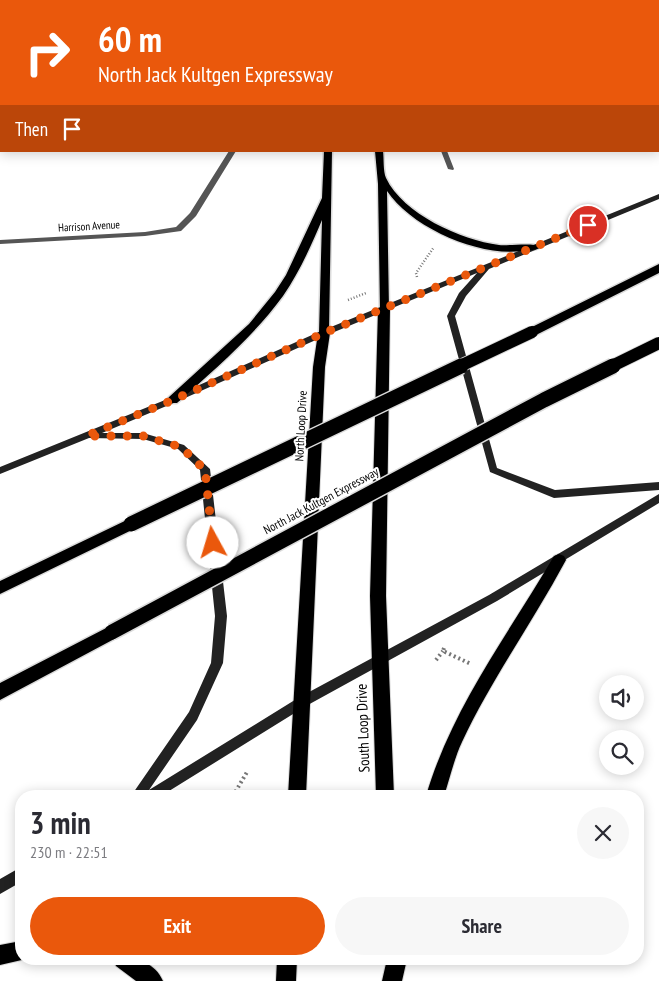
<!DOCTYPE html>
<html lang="en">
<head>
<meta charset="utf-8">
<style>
  body { margin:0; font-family:"PT Sans Narrow",sans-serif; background:#f7f7f7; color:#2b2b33; height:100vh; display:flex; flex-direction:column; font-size:19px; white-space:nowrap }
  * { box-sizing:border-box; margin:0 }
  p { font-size:16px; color:#7c7c81 }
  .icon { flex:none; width:28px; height:28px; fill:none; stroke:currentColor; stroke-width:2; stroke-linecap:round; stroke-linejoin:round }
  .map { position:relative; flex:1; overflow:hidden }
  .side { position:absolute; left:15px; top:790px; width:629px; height:175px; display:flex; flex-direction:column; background:#fff; border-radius:20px; box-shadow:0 2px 12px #0003 }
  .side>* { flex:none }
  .guide { position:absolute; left:0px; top:0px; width:660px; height:152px; box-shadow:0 2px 12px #0003; background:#ea580c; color:#fff; overflow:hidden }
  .tools { position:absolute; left:599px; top:675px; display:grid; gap:10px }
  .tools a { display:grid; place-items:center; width:45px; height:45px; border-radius:50%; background:#fff; box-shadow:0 2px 12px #0003; font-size:25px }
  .pin { position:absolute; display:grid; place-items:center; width:42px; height:42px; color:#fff; margin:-21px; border:2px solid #fff; border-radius:50%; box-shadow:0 1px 5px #0007 }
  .me { position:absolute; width:55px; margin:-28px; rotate:354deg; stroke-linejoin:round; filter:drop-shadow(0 0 4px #0008) }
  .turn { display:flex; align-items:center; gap:18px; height:105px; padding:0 15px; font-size:22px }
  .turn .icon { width:65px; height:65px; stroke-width:2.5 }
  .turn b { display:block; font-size:35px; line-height:42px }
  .then { display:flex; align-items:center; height:48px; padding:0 15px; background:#0003; gap:10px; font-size:19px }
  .round { display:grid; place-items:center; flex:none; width:52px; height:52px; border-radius:26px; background:#f7f7f7 }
  .summary { display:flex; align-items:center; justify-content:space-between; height:85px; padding:0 15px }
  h1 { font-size:30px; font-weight:700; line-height:38px }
  .primary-button { display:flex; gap:10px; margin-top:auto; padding:10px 15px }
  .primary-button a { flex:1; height:58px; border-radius:30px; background:#ea580c; color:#fff; font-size:20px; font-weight:700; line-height:58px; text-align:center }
  .primary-button a+a { background:#f7f7f7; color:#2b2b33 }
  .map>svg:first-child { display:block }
</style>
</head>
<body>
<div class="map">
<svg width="659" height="981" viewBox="0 0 659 981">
  <rect width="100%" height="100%" fill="#fff"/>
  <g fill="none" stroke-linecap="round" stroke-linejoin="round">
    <g stroke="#dbdbdb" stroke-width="3">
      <path id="primary" d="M 332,0 L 338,0 L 338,1 L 332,1 Z
        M 364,0 L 370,0 L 370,1 L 364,1 Z
        M 324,151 L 332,151 L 329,333 L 324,336 L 319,333 L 322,220 C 311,246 299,273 283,296 C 253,337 215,369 177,403 L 169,403 L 167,400 L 169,397 L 249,324 L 275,292 L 286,275 L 322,198 Z
        M 375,151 L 383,151 C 384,159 383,171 386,178 C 403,214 461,240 499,245 C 509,246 534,242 540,247 C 535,251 528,250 522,251 C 478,257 411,227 387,191 L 389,309 L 388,311 L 380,311 L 378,184 Z"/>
    </g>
    <g stroke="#dbdbdb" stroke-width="2">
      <path id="trunk" d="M 384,306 L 390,309 L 386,596 L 394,796 L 376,796 L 370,596 L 378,309 Z
        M 324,329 L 330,333 L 325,367 L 306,796 L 288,796 L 313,367 L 318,333 Z
        M 559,554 L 564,556 L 566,560 C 533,622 492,678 462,742 C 454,759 450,778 444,796 L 426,796 C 452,707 508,635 554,556 Z
        M 21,941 L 21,959 L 26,959 L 0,965 L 0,945 Z
        M 113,959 C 133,958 154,960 163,981 L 136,981 L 116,966 Z
        M 277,959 L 297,959 L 296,981 L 276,981 Z
        M 387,959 L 407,959 L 402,981 L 382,981 Z"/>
    </g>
    <g stroke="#dbdbdb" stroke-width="3">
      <path id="motorway" d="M 659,264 L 659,273 L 536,335 L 532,336 L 526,332 L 528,329 Z
        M 131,518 L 136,520 L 139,524 L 136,528 L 0,594 L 0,581 Z
        M 112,625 L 118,627 L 121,632 L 118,637 L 0,700 L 0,683 Z"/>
    </g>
    <path stroke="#777" stroke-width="2.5" stroke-dasharray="1 2" stroke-linecap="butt" d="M 417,277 L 416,273 L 434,247
      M 348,300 L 366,293"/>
    <path stroke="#777" stroke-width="4" stroke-dasharray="2 3" stroke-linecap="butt" d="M 444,648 L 443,651 L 471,664
      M 436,660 L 443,651
      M 233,796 L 247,772"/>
    <path fill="#555" fill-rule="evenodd" d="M 18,0 L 24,0 L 24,1 L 19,1 Z
      M 296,0 L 302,0 L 302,1 L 297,1 Z
      M 1,37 L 1,43 L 0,44 L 0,38 Z
      M 0,64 L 1,64 L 1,68 L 0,68 Z
      M 229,151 L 236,151 L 196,216 L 181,231 L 145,236 L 0,244 L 0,240 L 145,232 L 176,227 L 190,213 Z
      M 441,151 L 447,151 L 454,169 L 453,170 L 448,169 Z"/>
    <path fill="#555" fill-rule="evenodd" d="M 407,0 L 413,0 L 413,1 L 408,1 Z"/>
    <path fill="#222" fill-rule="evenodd" d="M 659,194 L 659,199 L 489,269 L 466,296 L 455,316 L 497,468 L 555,490 L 659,482 L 659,490 L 554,498 L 490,472 L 447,316 L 459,293 L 477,273 L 327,335 L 176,402 L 102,433 L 143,433 L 184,445 L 210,469 L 227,616 L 223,663 L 197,720 L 149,790 L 298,698 L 489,595 L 659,494 L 659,503 L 497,601 L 306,706 L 161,796 L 131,796 L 189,712 L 211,663 L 215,616 L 200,470 L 178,449 L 143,439 L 89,438 L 0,474 L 0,467 L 170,398 L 321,331 Z
      M 21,867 L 21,882 L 0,894 L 0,879 Z"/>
    <use href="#primary" fill="#000" fill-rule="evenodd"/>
    <use href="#trunk" fill="#000" fill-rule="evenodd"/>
    <use href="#motorway" fill="#000" fill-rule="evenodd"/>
    <g stroke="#dbdbdb" stroke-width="14" stroke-linecap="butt">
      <path id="motorway-bridge-far1" d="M 458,367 L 532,332
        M 610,367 L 659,343"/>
    </g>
    <g stroke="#dbdbdb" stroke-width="18" stroke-linecap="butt">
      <path id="motorway-bridge" d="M 131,524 L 461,366
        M 112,632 L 544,400 L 613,366"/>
    </g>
    <use href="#motorway-bridge-far1" stroke="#000" stroke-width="12"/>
    <use href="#motorway-bridge" stroke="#000" stroke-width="15"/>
  </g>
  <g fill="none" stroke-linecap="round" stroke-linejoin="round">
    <path stroke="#ea580c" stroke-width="9" stroke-dasharray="0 16.2" d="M 213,543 L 205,470 L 181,447 L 143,436 L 86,436 L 173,400 L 324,333 L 588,225"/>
  </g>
  <g text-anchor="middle" stroke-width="4" stroke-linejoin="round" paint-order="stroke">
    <g font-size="11" fill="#000" stroke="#fff">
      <text transform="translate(89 226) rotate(-3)" y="4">Harrison Avenue</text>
    </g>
    <g font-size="12" fill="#000" stroke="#fff">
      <text transform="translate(301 426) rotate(-87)" y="4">North Loop Drive</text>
      <text transform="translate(321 501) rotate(-28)" y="4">North Jack Kultgen Expressway</text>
    </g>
    <g font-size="15" fill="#000" stroke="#fff">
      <text transform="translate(363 728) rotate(-92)" y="5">South Loop Drive</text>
    </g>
  </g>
</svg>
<div class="tools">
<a><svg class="icon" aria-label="sound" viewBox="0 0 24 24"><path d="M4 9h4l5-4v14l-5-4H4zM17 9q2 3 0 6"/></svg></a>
<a><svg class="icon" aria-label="search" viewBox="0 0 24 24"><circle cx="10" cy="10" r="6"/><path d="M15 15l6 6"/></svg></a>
</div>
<div class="pin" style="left:588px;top:225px;background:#d93025"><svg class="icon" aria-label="arrive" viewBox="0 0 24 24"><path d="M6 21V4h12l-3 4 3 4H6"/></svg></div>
<svg class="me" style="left:213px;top:543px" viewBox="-20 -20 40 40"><circle r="19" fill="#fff"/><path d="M0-13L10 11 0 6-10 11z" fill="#ea580c"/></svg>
<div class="guide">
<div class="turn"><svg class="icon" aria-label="right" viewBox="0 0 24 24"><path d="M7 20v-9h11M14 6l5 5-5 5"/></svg><div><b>60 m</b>North Jack Kultgen Expressway</div></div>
<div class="then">Then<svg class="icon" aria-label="arrive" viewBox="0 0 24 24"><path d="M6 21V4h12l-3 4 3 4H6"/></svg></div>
</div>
<section class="side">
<div class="summary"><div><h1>3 min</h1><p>230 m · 22:51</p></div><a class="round"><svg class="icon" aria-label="close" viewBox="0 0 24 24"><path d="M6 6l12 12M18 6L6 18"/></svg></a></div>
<div class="primary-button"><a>Exit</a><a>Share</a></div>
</section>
</div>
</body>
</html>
